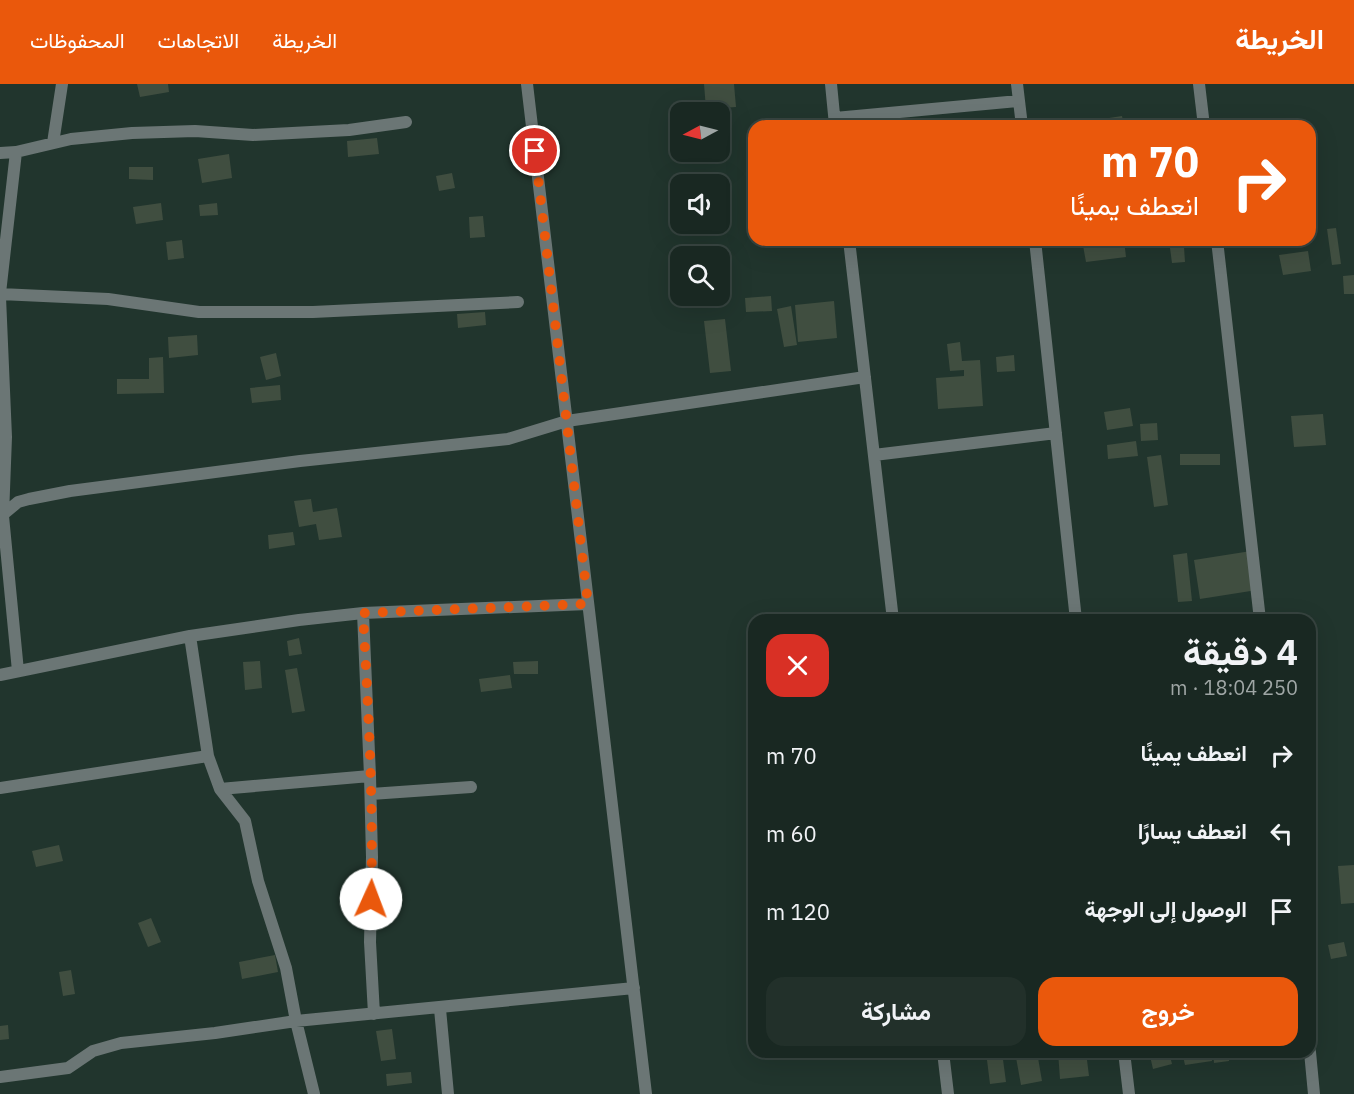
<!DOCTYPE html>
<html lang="ar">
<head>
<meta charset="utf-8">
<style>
  body { margin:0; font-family:"IBM Plex Sans",Vazirmatn,sans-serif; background:#22302a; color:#f1f3f6; direction:rtl; height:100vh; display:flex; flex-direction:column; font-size:22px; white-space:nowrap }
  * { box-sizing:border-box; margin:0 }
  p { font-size:20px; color:#9fa6a5 }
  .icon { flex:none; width:33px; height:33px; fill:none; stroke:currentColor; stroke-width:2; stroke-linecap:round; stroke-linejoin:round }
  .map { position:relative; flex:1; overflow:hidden; direction:ltr }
  .drawer { position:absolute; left:748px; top:530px; width:568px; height:444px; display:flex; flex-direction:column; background:#192822; border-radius:18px; box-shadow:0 6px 24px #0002,0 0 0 2px #374440; direction:rtl }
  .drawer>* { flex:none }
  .top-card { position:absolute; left:748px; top:36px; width:568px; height:126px; border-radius:18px; box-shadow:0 6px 24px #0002,0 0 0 2px #374440; direction:rtl; background:#ea580c; color:#fff; overflow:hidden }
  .needle { width:39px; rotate:263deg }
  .fabs { position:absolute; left:670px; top:18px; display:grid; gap:12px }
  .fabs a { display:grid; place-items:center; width:60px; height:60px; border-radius:12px; background:#192822; box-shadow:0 6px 24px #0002,0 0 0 2px #374440; font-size:30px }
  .pin { position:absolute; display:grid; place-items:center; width:51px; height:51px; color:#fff; margin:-26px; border:3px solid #fff; border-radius:50%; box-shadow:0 2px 6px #0007 }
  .me { position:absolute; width:66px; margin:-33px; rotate:2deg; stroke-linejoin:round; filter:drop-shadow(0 0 4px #0008) }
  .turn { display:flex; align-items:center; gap:21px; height:126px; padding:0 18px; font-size:27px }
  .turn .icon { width:78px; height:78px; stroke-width:2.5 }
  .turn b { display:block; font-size:42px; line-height:51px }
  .round { display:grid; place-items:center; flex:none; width:63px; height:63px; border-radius:18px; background:#22302a }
  .overview { display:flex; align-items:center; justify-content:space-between; height:102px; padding:0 18px }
  h1 { font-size:36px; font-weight:700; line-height:45px }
  .button { display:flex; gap:12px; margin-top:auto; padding:12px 18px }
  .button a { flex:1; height:69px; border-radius:18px; background:#ea580c; color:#fff; font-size:24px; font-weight:700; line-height:69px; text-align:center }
  .button a+a { background:#22302a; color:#f1f3f6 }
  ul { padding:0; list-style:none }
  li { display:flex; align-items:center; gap:18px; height:78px; padding:0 18px }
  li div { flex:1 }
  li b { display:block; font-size:22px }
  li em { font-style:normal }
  header { display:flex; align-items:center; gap:36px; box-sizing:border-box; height:84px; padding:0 30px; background:#ea580c; color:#fff }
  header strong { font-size:28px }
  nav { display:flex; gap:33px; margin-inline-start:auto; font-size:21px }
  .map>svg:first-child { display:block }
</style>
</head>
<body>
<header>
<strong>الخريطة</strong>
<nav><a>الخريطة</a><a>الاتجاهات</a><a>المحفوظات</a></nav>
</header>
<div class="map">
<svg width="1354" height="1010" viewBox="0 0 1354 1010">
  <rect width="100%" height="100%" fill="#21352d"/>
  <path fill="#404e40" d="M 137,0 L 168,0 L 169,8 L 140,13 Z
    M 704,0 L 734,0 L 736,23 L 706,25 Z
    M 1122,32 L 1124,42 L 1110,42 L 1109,34 Z
    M 377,54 L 379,70 L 348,73 L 347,57 Z
    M 229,70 L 232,94 L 202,99 L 198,75 Z
    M 129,83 L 153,83 L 153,96 L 129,95 Z
    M 452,89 L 455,104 L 439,107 L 436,92 Z
    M 161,119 L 163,136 L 136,140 L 133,123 Z
    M 217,119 L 218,131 L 200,132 L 199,121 Z
    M 483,132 L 485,153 L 470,154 L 469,133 Z
    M 1336,144 L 1341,180 L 1332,181 L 1327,145 Z
    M 182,156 L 184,174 L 168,176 L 166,158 Z
    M 1082,156 L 1124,156 L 1126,173 L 1086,178 Z
    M 1154,156 L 1184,156 L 1184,159 L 1154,162 Z
    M 1184,163 L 1185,178 L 1172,179 L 1170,164 Z
    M 1308,167 L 1311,187 L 1283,191 L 1279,171 Z
    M 1354,191 L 1354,210 L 1344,210 L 1343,192 Z
    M 771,212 L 772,227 L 746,228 L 745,214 Z
    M 834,217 L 837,254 L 798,258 L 795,221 Z
    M 791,222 L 797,261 L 784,263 L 777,225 Z
    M 485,228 L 486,241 L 458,244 L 457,230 Z
    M 725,235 L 731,287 L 710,289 L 704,237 Z
    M 197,251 L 198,271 L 169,274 L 168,253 Z
    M 960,258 L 962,277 L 980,276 L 983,322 L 938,325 L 936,294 L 964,292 L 964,286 L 950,287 L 947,260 Z
    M 276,269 L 281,292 L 266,296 L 260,273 Z
    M 1014,271 L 1015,287 L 997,288 L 996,273 Z
    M 163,273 L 164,309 L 117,310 L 117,295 L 149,295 L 149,274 Z
    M 280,301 L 281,316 L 252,319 L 250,304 Z
    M 1130,324 L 1133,342 L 1107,346 L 1104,328 Z
    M 1323,330 L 1326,361 L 1294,363 L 1291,332 Z
    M 1157,339 L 1158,356 L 1141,357 L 1140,340 Z
    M 1136,357 L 1138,372 L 1108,375 L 1107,361 Z
    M 1180,370 L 1220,370 L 1220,381 L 1180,381 Z
    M 1161,371 L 1168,421 L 1154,423 L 1147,373 Z
    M 311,415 L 313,428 L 337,424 L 342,453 L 319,456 L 316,440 L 299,443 L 294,417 Z
    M 293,448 L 295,461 L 269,465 L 268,451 Z
    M 1251,467 L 1257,506 L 1200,515 L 1194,476 Z
    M 1187,469 L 1192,517 L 1178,518 L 1173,471 Z
    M 299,554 L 302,570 L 289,572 L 287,557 Z
    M 260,577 L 262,604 L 245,606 L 243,578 Z
    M 538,577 L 538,590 L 514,590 L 513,578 Z
    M 297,584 L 305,627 L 292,629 L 285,586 Z
    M 510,591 L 512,604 L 481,608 L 479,595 Z
    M 59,761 L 63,777 L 36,783 L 32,767 Z
    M 1354,781 L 1354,819 L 1341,820 L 1338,782 Z
    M 151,834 L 161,858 L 148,863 L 138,839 Z
    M 1344,858 L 1347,872 L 1331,875 L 1328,861 Z
    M 275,871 L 278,888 L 242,895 L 239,878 Z
    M 71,886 L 75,910 L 63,912 L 59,888 Z
    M 8,941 L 9,955 L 0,956 L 0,942 Z
    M 392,945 L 396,975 L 381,977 L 376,947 Z
    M 822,968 L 860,968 L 860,970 L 823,975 Z
    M 986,968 L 1002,968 L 1006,998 L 990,1000 Z
    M 1015,968 L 1037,968 L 1042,997 L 1021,1001 Z
    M 1058,968 L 1086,968 L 1089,992 L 1060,995 Z
    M 1169,968 L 1172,980 L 1153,985 L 1150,972 Z
    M 1182,968 L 1211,968 L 1212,977 L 1185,981 Z
    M 1213,968 L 1229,968 L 1229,977 L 1214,979 Z
    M 411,988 L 412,999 L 387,1002 L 386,990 Z"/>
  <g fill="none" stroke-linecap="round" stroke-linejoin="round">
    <path stroke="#6b7675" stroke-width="12" d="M 527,0 L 646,1010
      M 831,0 L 835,41
      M 1017,0 L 1022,42
      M 1199,0 L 1204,42
      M 835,34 L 1019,17
      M 53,59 L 62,0
      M 0,69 L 16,68 L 71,55 L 132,49 L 195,47 L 253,51 L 349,46 L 406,38
      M 849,156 L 893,536
      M 1035,156 L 1076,536
      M 1217,156 L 1260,536
      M 0,209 L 16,68
      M 0,210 L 108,215 L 199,228 L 313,228 L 518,218
      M 0,213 L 6,353 L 3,432 L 18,587
      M 874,371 L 1056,349
      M 0,433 L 18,418 L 29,415 L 70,407 L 300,377 L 508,355 L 567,337 L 865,293
      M 363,529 L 370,692 L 372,773 L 370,858 L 374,930
      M 190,552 L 208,672
      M 0,591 L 190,552 L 299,536 L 363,529 L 588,520
      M 0,704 L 208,672 L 220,705 L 370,692
      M 220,705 L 245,737 L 258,797 L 286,884 L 296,937 L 314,1010
      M 371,710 L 471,703
      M 440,925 L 448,1010
      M 943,968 L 948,1010
      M 1124,968 L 1129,1010
      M 1310,968 L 1314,1010
      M 0,993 L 68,984 L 93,967 L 121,959 L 215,949 L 296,937 L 634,904"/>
  </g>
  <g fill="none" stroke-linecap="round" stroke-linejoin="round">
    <path stroke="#ea580c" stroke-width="10" stroke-dasharray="0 18" d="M 371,815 C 374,720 368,624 363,529 L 588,520 L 535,67"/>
  </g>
</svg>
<div class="fabs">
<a><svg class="needle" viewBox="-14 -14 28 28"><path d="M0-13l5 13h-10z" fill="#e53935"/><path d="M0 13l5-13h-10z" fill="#9fa6a5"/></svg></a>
<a><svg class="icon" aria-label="sound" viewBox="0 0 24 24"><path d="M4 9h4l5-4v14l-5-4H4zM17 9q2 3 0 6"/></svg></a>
<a><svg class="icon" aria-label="search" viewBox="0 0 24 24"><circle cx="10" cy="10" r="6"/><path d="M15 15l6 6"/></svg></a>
</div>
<div class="pin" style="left:535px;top:67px;background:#d93025"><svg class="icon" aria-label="arrive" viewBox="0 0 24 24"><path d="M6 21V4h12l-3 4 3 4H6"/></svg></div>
<svg class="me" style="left:371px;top:815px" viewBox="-20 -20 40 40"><circle r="19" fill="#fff"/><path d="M0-13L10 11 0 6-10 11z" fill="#ea580c"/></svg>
<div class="top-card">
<div class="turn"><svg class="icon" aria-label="right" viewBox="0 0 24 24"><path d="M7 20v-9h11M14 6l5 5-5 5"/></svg><div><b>70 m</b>انعطف يمينًا</div></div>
</div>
<section class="drawer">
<div class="overview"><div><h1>4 دقيقة</h1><p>250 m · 18:04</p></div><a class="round" style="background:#d93025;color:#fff"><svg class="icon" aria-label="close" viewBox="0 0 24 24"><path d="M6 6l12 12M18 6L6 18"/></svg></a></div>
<ul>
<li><svg class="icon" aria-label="right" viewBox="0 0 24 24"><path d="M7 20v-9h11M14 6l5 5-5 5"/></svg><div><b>انعطف يمينًا</b></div><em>70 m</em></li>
<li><svg class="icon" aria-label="left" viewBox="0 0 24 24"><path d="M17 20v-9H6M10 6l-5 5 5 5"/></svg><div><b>انعطف يسارًا</b></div><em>60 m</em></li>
<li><svg class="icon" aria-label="arrive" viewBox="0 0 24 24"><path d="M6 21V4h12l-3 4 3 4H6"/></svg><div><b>الوصول إلى الوجهة</b></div><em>120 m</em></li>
</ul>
<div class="button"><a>خروج</a><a>مشاركة</a></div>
</section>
</div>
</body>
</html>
